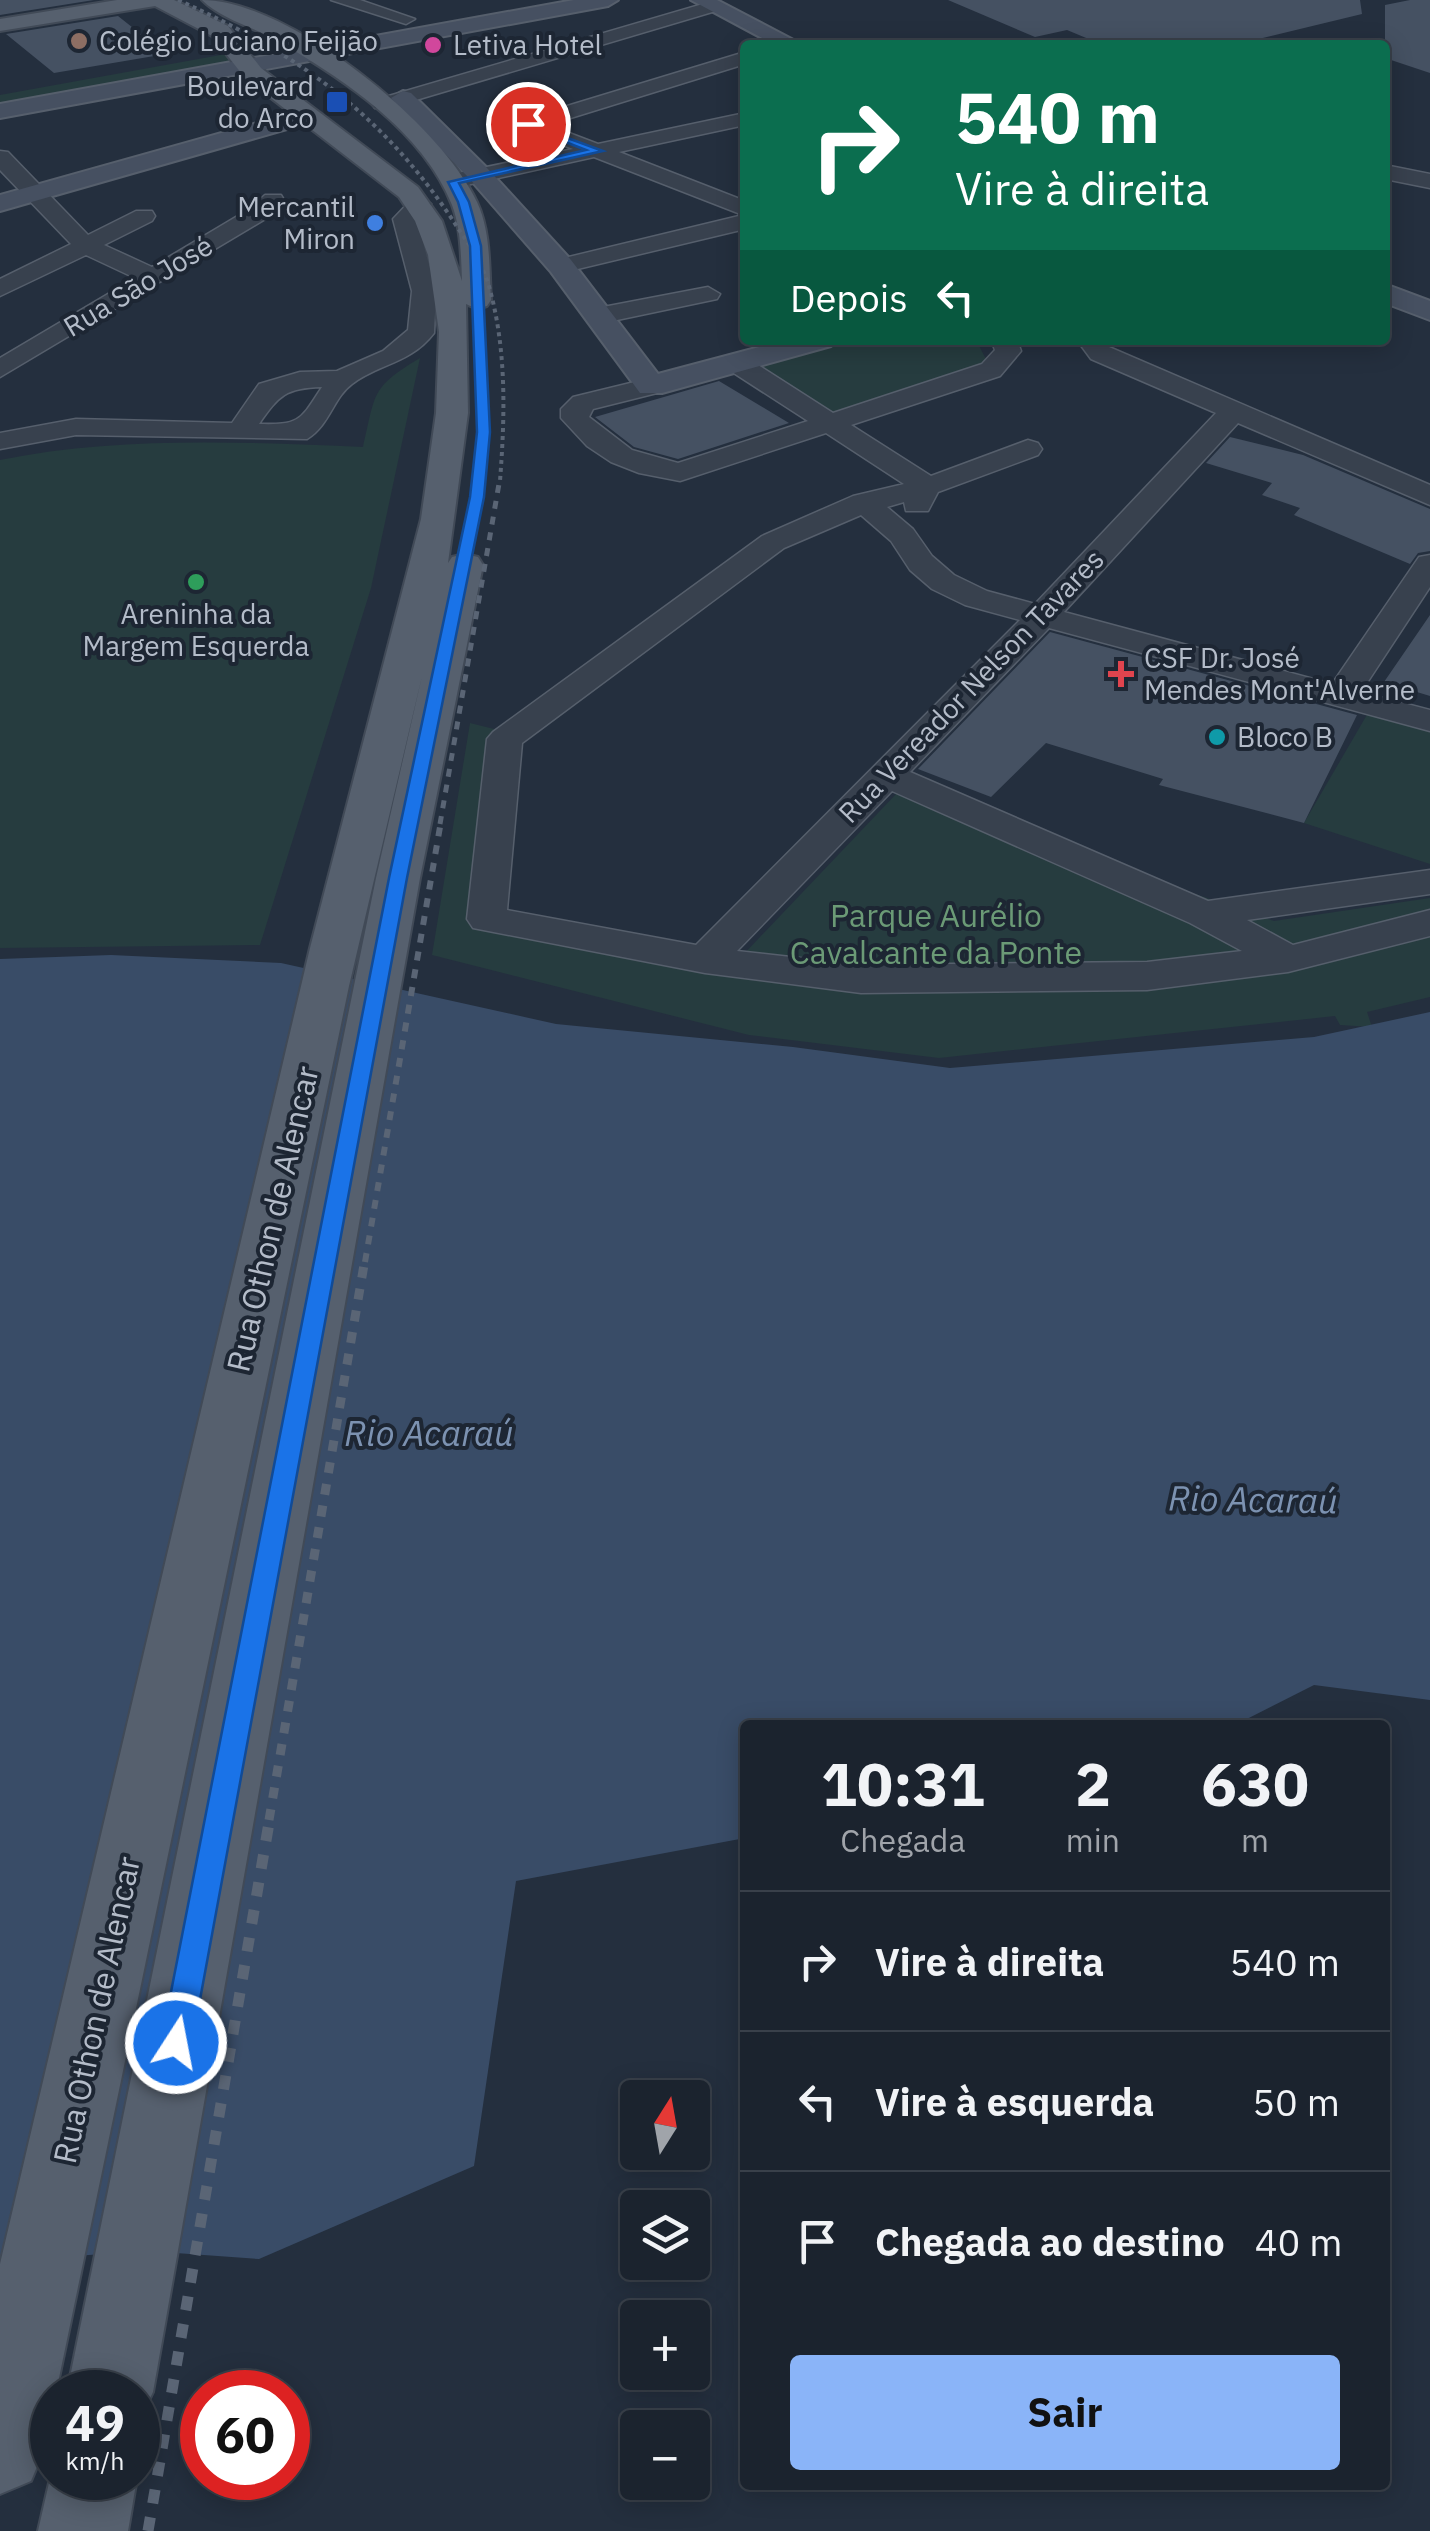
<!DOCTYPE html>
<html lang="pt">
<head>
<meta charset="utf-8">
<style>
  body { margin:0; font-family:"IBM Plex Sans",sans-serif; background:#242b36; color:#f1f3f6; height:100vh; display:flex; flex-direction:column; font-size:38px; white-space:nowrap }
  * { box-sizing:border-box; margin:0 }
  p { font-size:32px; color:#a0a4aa }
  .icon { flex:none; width:55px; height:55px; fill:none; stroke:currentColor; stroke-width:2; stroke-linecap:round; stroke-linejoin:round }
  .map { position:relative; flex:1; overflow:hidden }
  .panel { position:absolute; left:740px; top:1720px; width:650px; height:770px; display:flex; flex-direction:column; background:#1b232e; border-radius:10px; box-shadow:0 5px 25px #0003,0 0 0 2px #39404a }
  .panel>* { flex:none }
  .top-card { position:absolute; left:740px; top:40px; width:650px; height:305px; border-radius:10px; box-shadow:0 5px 25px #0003,0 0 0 2px #39404a; background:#0b6e4f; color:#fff; overflow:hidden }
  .needle { width:65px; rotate:11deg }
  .buttons { position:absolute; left:620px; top:2080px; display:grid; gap:20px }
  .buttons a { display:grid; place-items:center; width:90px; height:90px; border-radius:10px; background:#1b232e; box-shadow:0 5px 25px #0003,0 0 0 2px #39404a; font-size:50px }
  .speed { position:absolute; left:30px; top:2370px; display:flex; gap:20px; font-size:50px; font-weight:700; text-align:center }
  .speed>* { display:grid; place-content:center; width:130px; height:130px; border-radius:50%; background:#1b232e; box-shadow:0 5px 25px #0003,0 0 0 2px #39404a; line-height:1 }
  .speed small { font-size:25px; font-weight:400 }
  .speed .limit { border:15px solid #d22; background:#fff; color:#111 }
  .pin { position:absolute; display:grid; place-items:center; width:85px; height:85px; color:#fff; margin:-42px; border:5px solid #fff; border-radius:50%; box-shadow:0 2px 10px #0007 }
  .me { position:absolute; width:110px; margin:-55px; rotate:11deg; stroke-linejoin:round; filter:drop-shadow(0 0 8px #0008) }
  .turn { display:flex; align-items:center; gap:35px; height:210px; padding:0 50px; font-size:45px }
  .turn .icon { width:130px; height:130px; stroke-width:2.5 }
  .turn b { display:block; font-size:70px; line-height:85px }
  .then { display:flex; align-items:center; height:95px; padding:0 50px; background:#0003; gap:20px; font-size:38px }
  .eta { display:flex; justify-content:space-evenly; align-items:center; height:170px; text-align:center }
  .eta b { font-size:60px; font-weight:800; line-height:70px }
  .primary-button { display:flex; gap:20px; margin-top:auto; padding:20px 50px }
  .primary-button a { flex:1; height:115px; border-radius:10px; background:#8ab4f8; color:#111; font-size:40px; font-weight:800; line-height:115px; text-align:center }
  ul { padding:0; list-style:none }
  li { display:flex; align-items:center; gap:30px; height:140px; padding:0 50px; border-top:2px solid #39404a }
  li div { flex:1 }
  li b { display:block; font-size:38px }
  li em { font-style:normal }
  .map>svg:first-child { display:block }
</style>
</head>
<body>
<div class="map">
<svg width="1430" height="2531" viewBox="0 0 1430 2531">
  <rect width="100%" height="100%" fill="#242f3e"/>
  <path fill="#263c3f" d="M 226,54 L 235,62 L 0,106 L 0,95 Z
    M 852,340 L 976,340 L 988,363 L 837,416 L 752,365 Z
    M 420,358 L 371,588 L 260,945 L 0,948 L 0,460 C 116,436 244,442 363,447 C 376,393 370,388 420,358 Z
    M 1368,713 L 1430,731 L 1430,864 L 1304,823 Z
    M 470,723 L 502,731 L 471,914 L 742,956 L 898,792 L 1274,921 L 1430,898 L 1430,997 L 1367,1012 L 1372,1027 L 1340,1025 L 1335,1016 L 939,1058 L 749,1035 L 432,955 Z"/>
  <path fill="#394c67" d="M 111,955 L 281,963 L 556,1024 L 793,1047 L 950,1068 L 1314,1037 L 1430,1012 L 1430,1700 L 1314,1685 L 1235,1725 L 745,1725 L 745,1838 L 516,1881 L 474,2166 L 259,2259 L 148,2251 L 0,2261 L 0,959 Z"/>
  <path fill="#455162" d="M 0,0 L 94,0 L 0,15 Z
    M 948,0 L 1360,0 L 1362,14 L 1234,45 L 1103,45 L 1067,30 L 1035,37 Z
    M 1410,0 L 1430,0 L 1430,73 L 1385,58 L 1385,5 Z
    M 118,16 L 166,54 L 54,73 L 6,34 Z
    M 719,381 L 789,423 L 678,459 L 634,447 L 595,417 Z
    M 1230,437 L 1303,455 L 1430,509 L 1430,551 L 1418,553 L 1410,564 L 1294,515 L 1300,508 L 1262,495 L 1272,483 L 1206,463 Z
    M 1430,615 L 1430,696 L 1384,682 Z
    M 1050,632 L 1357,715 L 1304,823 L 1159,785 L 1163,779 L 1046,743 L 991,797 L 918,769 Z"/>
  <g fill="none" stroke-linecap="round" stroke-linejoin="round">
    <g stroke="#565f6c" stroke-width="3">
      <path id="street" d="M 331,0 L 360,0 L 415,19 L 406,24 Z
        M 713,1 L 722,6 L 719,10 L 389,108 L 375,108 L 372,104 L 375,100 Z
        M 745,52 L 745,64 L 548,125 L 598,144 L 745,113 L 745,125 L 619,152 L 745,201 L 745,229 L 561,273 L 552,271 L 549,266 L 552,261 L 743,215 L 594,157 L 453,188 L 442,181 L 453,174 L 573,149 L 521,128 L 518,124 L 521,120 Z
        M 0,151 L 8,152 L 88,235 L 136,211 L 152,211 L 155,216 L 152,221 L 104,245 L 152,267 L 251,208 L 265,195 L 281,195 L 284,200 L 267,218 L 0,377 L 0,358 L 135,278 L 86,255 L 0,296 L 0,279 L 71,244 L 0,170 Z
        M 1385,165 L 1430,174 L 1430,188 L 1385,179 Z
        M 420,197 L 431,204 L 417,220 L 436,291 L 434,333 C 410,364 380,363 352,384 C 333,398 330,425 307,439 L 76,435 L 0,449 L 0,433 L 76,419 L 232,423 L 259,384 L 300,372 L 337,371 L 383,351 L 408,330 L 412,291 L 393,219 L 412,199 ZM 322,387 C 300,421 300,425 259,424 C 279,395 286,388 322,387 Z
        M 708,287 L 720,294 L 717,299 L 598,324 L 585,316 L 598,308 Z
        M 991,340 L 1017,340 L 1021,351 L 1000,376 L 851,425 L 931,476 L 1028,440 L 1038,443 L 1042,449 L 1038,455 L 938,492 L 928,511 L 906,511 L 904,502 L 887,507 L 913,529 L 932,556 L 954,575 L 987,591 L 1035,604 L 1216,413 L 1091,359 L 1077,340 L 1103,340 L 1109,347 L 1430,485 L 1430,505 L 1238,423 L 1064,612 L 1332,684 L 1419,557 L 1430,555 L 1430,587 L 1361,692 L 1430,710 L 1430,731 L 1049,628 L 910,772 L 1208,901 L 1430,870 L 1430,894 L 1247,920 L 1293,945 L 1430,910 L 1430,936 L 1288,972 L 1147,990 L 861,993 L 705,973 L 473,928 L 467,919 L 487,739 L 493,732 L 762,536 L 853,496 L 904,484 L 826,433 L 680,481 L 639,473 L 611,462 L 587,446 L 561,418 L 561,409 L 573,397 L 651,378 L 661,380 L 664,386 L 661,392 L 593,409 L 589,417 L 632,450 L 678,463 L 808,421 L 729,370 L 725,364 L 729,358 L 747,358 L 833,413 L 982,364 L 995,350 ZM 861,515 L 891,541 L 910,570 L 932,589 L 965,605 L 1020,620 L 696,945 L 507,910 L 522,743 L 784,548 ZM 892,791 L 1190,923 L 1242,951 L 1147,962 L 861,965 L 737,951 Z"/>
    </g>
    <g stroke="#565f6c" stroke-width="4">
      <path id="secondary" d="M 574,0 L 618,0 L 608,6 L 0,118 L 0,104 Z
        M 691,0 L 717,0 L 803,45 L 775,45 Z
        M 403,91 L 411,93 L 487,168 L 571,260 L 658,374 L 786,340 L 835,340 L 831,346 L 662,393 L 640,393 L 551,272 L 469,178 L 395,103 L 391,98 Z
        M 307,109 L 315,111 L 319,116 L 315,121 L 0,211 L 0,195 Z
        M 1385,284 L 1430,301 L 1430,320 L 1385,303 Z"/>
    </g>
    <g stroke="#414a57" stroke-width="4">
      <path id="primary" d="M 117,0 L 174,0 L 228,26 L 261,68 L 418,187 L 442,221 L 462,281 C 461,256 461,229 452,205 C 423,131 342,78 276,40 C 253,27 219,18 202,0 C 288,0 441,124 477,202 C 491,232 489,268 491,300 L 487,306 L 477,309 L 466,304 L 468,413 L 448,563 L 452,557 L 465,554 L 478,557 L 483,565 L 420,878 L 153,2392 L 138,2423 L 138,2392 L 67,2392 L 376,878 L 422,676 L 349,986 L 44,2450 L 31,2481 L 0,2494 L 0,2264 L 310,948 L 421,519 L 436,413 L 439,332 L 428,255 L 415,221 L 399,197 L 245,78 L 212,36 L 155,6 L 0,31 L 0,19 Z
        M 52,2470 L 52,2478 L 137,2478 L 128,2531 L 38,2531 Z"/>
    </g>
    <use href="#street" fill="#38414e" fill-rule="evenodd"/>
    <use href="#secondary" fill="#465061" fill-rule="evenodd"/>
    <use href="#primary" fill="#56606e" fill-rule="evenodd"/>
    <path stroke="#5a6575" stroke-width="4" stroke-dasharray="4 4" stroke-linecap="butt" d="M 178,0 C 295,53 377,109 450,216 C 464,238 480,258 488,283 C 507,347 505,415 500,481"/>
    <path stroke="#5a6575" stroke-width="5" stroke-dasharray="8 8" stroke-linecap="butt" d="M 440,824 L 500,478"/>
    <path stroke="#5a6575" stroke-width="6" stroke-dasharray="9 9" stroke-linecap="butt" d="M 365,1262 L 441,821"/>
    <path stroke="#5a6575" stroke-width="9" stroke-dasharray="11 11" stroke-linecap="butt" d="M 269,1820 L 365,1259"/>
    <path stroke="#5a6575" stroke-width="11" stroke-dasharray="14 14" stroke-linecap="butt" d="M 148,2531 L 270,1817"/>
  </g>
  <path fill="#1a73e8" stroke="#114b97" stroke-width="2.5" d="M 524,122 L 603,151 L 459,183 L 469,202 L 481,246 L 490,432 L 484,497 L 407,878 L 192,2043 L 187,2054 L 176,2059 L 165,2054 L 161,2043 L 389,878 L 470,497 L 477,432 L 470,246 L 458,202 L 448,182 L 586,150 L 524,126 Z"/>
  <circle fill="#8d6e63" stroke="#1d2633" stroke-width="4" cx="79" cy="41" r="10"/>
  <circle fill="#d1479c" stroke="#1d2633" stroke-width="4" cx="433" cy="45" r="10"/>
  <rect fill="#1a4fb4" stroke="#1d2633" stroke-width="4" x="325" y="90" width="24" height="24" rx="5"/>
  <circle fill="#3f7fe0" stroke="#1d2633" stroke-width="4" cx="375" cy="223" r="10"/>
  <circle fill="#2e9e5b" stroke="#1d2633" stroke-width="4" cx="196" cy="582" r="10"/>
  <path fill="#e0444e" stroke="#1d2633" stroke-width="4" d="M1116 659h10v10h10v10h-10v10h-10v-10h-10v-10h10z"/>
  <circle fill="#0f9aa8" stroke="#1d2633" stroke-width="4" cx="1217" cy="737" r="10"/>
  <g text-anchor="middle" stroke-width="8" stroke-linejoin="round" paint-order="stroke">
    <g font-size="28" fill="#b4bcc9" stroke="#1d2633" text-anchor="start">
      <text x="99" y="51">Colégio Luciano Feijão</text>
      <text x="453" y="55">Letiva Hotel</text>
      <text x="314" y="96" text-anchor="end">Boulevard<tspan x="314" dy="32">do Arco</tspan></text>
      <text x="355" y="217" text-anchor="end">Mercantil<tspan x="355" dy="32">Miron</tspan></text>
      <text x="196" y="624" text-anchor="middle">Areninha da<tspan x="196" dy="32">Margem Esquerda</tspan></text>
      <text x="1144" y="668">CSF Dr. José<tspan x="1144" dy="32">Mendes Mont'Alverne</tspan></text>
      <text x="1237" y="747">Bloco B</text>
    </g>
    <g font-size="28" fill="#b4bcc9" stroke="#1d2633">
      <text transform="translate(138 286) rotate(-31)" y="10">Rua São José</text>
      <text transform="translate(971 686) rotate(-46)" y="10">Rua Vereador Nelson Tavares</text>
    </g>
    <g font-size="32" fill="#6b9a76" stroke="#1d2633">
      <text x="936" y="927">Parque Aurélio<tspan x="936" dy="37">Cavalcante da Ponte</tspan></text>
    </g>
    <g font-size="32" fill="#b4bcc9" stroke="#1d2633">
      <text transform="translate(273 1219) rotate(-77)" y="11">Rua Othon de Alencar</text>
      <text transform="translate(97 2010) rotate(-78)" y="11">Rua Othon de Alencar</text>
    </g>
    <g font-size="35" font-style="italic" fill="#7c92b1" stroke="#1d2633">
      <text x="429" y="1446">Rio Acaraú</text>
      <text transform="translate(1253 1500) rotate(1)" y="12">Rio Acaraú</text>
    </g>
  </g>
</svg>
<div class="buttons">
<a><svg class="needle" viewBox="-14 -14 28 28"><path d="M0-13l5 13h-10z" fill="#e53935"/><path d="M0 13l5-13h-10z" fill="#a0a4aa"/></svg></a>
<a><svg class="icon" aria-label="layers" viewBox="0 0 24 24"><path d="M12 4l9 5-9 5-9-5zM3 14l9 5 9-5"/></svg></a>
<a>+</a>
<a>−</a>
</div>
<div class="speed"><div>49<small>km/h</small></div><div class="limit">60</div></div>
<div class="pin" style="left:528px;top:124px;background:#d93025"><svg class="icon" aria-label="arrive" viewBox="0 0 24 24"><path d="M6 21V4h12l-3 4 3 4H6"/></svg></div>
<svg class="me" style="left:176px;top:2043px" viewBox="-20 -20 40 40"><circle r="17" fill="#1a73e8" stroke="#fff" stroke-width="3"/><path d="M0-11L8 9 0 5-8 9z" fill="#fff"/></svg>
<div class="top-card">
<div class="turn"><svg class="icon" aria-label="right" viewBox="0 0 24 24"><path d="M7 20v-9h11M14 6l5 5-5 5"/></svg><div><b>540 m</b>Vire à direita</div></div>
<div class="then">Depois<svg class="icon" aria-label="left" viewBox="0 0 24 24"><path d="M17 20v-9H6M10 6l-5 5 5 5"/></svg></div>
</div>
<section class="panel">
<div class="eta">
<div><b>10:31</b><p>Chegada</p></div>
<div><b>2</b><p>min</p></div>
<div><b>630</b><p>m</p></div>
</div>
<ul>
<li><svg class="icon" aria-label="right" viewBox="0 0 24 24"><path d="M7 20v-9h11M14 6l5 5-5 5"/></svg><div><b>Vire à direita</b></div><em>540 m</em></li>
<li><svg class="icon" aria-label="left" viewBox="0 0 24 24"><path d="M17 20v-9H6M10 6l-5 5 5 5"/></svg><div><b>Vire à esquerda</b></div><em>50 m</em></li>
<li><svg class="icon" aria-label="arrive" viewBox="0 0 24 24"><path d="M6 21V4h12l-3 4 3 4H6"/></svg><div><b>Chegada ao destino</b></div><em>40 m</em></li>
</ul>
<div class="primary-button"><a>Sair</a></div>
</section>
</div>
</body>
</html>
